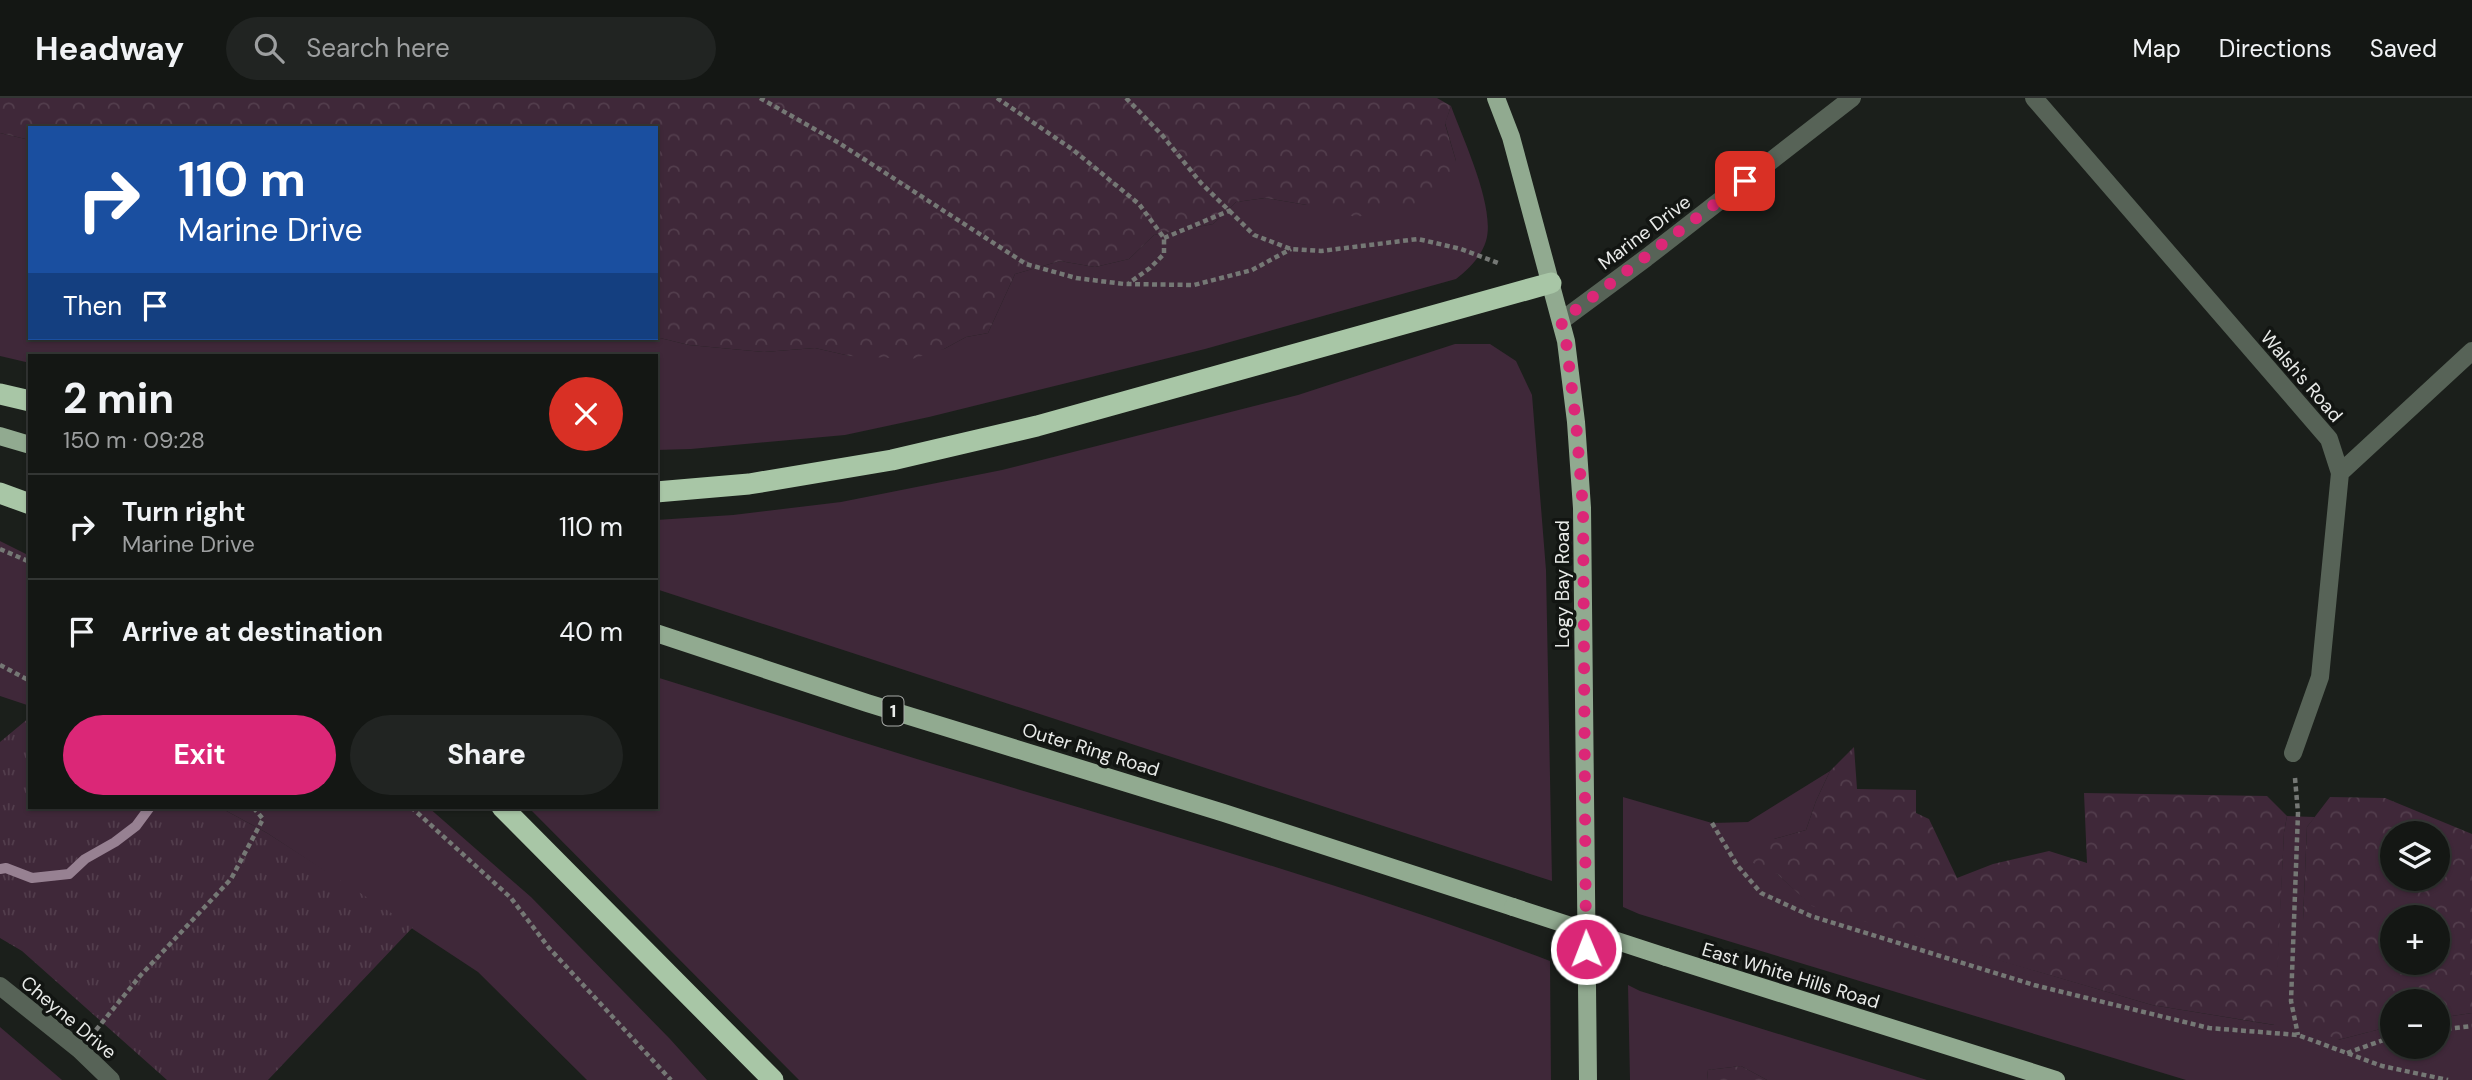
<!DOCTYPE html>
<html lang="en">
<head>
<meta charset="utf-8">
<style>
  body { margin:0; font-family:"DM Sans",sans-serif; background:#212422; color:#f1f3f6; height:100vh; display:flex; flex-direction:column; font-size:26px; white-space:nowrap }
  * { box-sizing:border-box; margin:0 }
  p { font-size:23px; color:#9d9fa0 }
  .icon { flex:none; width:38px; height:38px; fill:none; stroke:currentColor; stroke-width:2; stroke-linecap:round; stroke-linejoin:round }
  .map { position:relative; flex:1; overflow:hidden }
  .drawer { position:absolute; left:28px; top:256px; width:630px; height:455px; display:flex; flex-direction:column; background:#141714; border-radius:0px; box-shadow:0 2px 5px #0004,0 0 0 2px #333634 }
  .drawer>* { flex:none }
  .top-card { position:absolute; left:28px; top:28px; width:630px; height:214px; border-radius:0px; box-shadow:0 2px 5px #0004,0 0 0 2px #333634; background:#1a4fa0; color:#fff; overflow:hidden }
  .tools { position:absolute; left:2380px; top:723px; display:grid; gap:14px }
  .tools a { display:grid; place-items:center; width:70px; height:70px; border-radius:50%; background:#141714; box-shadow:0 2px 5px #0004,0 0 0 2px #333634; font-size:35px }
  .pin { position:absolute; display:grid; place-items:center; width:60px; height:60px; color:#fff; margin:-30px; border-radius:14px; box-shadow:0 4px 10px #0006 }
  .me { position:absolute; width:77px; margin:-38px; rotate:359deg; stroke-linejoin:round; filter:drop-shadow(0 0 5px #0008) }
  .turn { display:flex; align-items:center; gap:24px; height:147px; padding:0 35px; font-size:32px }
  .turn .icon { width:91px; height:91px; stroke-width:2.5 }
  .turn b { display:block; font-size:49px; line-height:60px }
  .then { display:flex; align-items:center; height:66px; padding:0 35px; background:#0003; gap:14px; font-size:26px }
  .round { display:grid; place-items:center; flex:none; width:74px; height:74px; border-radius:37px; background:#212422 }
  .headline { display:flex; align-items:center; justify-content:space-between; height:119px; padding:0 35px }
  h1 { font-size:42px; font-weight:700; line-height:52px }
  .cta { display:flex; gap:14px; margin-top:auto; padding:14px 35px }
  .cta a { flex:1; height:80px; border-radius:42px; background:#db2777; color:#fff; font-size:28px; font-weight:700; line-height:80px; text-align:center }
  .cta a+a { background:#212422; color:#f1f3f6 }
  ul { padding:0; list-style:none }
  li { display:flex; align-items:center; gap:21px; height:105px; padding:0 35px; border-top:2px solid #333634 }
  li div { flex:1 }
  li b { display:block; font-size:26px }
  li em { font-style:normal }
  header { display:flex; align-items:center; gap:42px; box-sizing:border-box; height:98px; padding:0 35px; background:#141714; border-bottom:2px solid #333634 }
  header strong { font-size:33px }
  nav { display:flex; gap:38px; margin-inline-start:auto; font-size:24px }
  .search { width:490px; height:63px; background:#212422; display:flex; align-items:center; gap:18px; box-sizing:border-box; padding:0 24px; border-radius:38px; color:#9d9fa0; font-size:26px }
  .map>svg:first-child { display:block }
</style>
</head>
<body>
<header>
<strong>Headway</strong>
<div class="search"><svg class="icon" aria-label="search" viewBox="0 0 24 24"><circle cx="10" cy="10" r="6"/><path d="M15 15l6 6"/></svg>Search here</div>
<nav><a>Map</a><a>Directions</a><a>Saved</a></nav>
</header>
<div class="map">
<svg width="2472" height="982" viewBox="0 0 2472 982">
  <defs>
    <pattern id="forest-crowns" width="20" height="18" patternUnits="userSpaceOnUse" patternTransform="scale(1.75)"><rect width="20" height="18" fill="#3f2839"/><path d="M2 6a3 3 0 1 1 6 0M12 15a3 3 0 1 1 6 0" fill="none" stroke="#523d4c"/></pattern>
    <pattern id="park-tufts" width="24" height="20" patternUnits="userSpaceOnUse" patternTransform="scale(1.75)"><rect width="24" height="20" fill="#3f2839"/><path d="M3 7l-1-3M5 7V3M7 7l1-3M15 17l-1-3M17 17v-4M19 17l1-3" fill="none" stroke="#523d4c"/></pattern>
  </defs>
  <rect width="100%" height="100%" fill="#1b1f1b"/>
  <path fill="#3f2839" d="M 1451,8 C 1463,41 1496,110 1486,143 C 1481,159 1469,171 1456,181 L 1205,251 L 929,319 L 845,337 L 691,351 L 656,352 L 656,257 L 30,257 L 30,265 L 0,258 L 0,35 L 30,42 L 30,240 L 656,239 L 689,247 L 764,254 L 815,250 L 850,258 L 944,251 L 966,239 L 988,235 L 1015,176 L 1060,163 L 1095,169 L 1129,161 L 1154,137 L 1213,126 L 1236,104 L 1265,100 L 1307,107 L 1456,63 L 1445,25 Z
    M 1455,246 L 1490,246 L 1516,263 L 1532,297 L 1546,472 L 1552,783 L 656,491 L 656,422 L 733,417 L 841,404 L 1002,372 L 1298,297 Z
    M 0,443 L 30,458 L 30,608 L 0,598 Z
    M 656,579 C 757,610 858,644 960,674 C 1158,733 1357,790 1550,863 L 1551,982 L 799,982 L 528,709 L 656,709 Z
    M 1830,673 L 1816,703 L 1806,732 L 1774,741 L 1777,776 L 1812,807 L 2152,907 L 2274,927 L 2284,734 L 2287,718 L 2315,719 L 2307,729 L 2303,822 L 2338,942 L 2392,928 L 2392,948 L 2438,948 L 2438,920 L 2472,915 L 2472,982 L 2186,982 L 1639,816 L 1623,809 L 1623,699 L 1712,725 L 1748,724 Z
    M 219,709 L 428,709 L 531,799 L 670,941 L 707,982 L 587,982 L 478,874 L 267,735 Z
    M 1628,887 L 1640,893 L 1927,982 L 1767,982 L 1741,968 L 1708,972 L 1707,982 L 1630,982 Z
    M 0,929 L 62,982 L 0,982 Z"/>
  <path fill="url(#forest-crowns)" fill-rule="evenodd" d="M 0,0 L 1437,0 L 1451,8 L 1445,26 L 1456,63 L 1446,91 L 1415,108 L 1356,119 L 1307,107 L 1265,100 L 1236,104 L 1213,126 L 1154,137 L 1129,161 L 1095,169 L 1060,163 L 1015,176 L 988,235 L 966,239 L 944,251 L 912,261 L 850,258 L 815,250 L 764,254 L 689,247 L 656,239 L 656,30 L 30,30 L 30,42 L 0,35 Z
    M 1854,649 L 1857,691 L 1916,692 L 1916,715 L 1929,721 L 1957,780 L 1993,766 L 2049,753 L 2087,765 L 2084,695 L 2267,698 L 2287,718 L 2284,734 L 2275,927 L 2152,907 L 1812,808 L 1777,776 L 1751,764 L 1753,752 L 1774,741 L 1806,732 L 1816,703 L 1830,673 Z
    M 2330,699 L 2385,700 L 2472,736 L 2472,915 L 2438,920 L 2438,903 L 2392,903 L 2392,928 L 2338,942 L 2304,926 L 2303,822 L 2307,729 ZM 2392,735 L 2438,735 L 2438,780 L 2392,780 ZM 2438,819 L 2438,864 L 2392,864 L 2392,819 Z
    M 1741,968 L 1767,982 L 1707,982 L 1708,972 Z"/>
  <path fill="url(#park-tufts)" d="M 30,619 L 30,709 L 219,709 L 267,735 L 413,829 L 268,982 L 167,982 L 22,853 L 0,840 L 0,644 Z"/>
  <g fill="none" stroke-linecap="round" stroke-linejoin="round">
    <path stroke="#978192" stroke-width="10" d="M 0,771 L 6,770 L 32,780 L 69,776 L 85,761 L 115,744 L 136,728 L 150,709"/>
    <path stroke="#757875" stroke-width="4.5" stroke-dasharray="5 3.5" stroke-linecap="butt" d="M 760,0 L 839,45 L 1026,166 L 1076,180 L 1124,186 L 1194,187 L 1252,172 L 1291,151
      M 997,0 L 1072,51 L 1139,106 L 1164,140 L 1164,156 L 1150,170 L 1129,185
      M 1126,0 L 1162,37 L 1201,85 L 1254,137 L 1291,151 L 1321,153 L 1418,141 L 1461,151 L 1501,166
      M 1164,140 L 1231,112
      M 0,451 L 30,464
      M 0,567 L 30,583
      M 2295,680 L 2298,715 L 2291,903 L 2298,937
      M 411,709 L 511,800 L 549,850 L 671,982
      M 1712,725 L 1737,767 L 1761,795 L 1811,818 L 2034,887 L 2209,930 L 2298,937 L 2382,968 L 2448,982
      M 96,932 L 140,878 L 231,781 L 263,721 L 253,709
      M 2438,932 L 2472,928
      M 2347,955 L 2392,939"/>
    <path stroke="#576357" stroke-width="18" d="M 2034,0 L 2329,341 L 2340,375 L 2320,579 L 2293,655
      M 1561,223 L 1646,160 L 1852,0
      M 2340,375 L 2472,253
      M 0,888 L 80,952 L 111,982"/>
    <path stroke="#91aa90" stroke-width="18" d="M 1496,0 L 1511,39 L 1566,243 L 1576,324 L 1582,410 L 1588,982
      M 0,338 L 30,347
      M 656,535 L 867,605 L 1224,715 L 1513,809
      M 1666,859 L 2056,982"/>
    <path stroke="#a8c6a6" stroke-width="21" d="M 0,296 L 30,303
      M 656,394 L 749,386 L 892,362 L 1037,328 L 1551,185
      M 0,395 L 30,406
      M 502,709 L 773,982"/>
    <path stroke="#91aa90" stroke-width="18" d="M 1513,809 L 1666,859"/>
  </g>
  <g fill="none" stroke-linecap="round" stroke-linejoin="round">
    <path stroke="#db2777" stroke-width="12" stroke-dasharray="0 21.6" d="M 1586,851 L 1583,410 L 1576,324 L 1566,243 L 1561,223 L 1745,83"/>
  </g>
  <g text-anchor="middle" stroke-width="7" stroke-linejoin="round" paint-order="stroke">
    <rect fill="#121512" stroke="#a8aba8" stroke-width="2" x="882.5" y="598.5" width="21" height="29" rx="5"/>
    <g font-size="18" font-weight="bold" fill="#e9ebe9">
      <text x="893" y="619">1</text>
    </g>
    <g font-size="19" fill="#e9ebe9" stroke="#121512">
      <text transform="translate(1644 134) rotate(-37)" y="7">Marine Drive</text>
      <text transform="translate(2302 278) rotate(49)" y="7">Walsh's Road</text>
      <text transform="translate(1562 486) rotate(-90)" y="7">Logy Bay Road</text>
      <text transform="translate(1091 651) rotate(17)" y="7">Outer Ring Road</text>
      <text transform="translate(1791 877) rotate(17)" y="7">East White Hills Road</text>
      <text transform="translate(69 919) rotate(40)" y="7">Cheyne Drive</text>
    </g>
  </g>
</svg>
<div class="tools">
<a><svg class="icon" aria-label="layers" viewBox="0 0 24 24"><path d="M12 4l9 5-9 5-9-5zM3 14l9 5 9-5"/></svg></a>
<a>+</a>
<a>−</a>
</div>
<div class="pin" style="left:1745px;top:83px;background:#d93025"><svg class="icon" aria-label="arrive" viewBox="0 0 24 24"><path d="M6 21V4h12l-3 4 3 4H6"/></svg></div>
<svg class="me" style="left:1586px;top:851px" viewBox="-20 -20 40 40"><circle r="17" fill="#db2777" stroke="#fff" stroke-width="3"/><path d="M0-11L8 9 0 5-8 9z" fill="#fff"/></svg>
<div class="top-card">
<div class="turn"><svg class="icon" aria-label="right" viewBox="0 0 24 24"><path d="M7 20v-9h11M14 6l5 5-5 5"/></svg><div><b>110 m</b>Marine Drive</div></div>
<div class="then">Then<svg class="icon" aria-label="arrive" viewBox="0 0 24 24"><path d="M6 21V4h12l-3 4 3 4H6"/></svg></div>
</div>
<section class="drawer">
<div class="headline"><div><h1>2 min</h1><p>150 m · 09:28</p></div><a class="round" style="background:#d93025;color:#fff"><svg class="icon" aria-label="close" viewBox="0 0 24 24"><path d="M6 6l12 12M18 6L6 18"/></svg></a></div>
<ul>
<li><svg class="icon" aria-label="right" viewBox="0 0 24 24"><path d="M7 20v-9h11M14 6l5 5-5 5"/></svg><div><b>Turn right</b><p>Marine Drive</p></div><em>110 m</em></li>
<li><svg class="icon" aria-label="arrive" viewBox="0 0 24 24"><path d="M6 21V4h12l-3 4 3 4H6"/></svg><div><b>Arrive at destination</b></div><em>40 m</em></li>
</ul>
<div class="cta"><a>Exit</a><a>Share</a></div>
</section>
</div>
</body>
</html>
